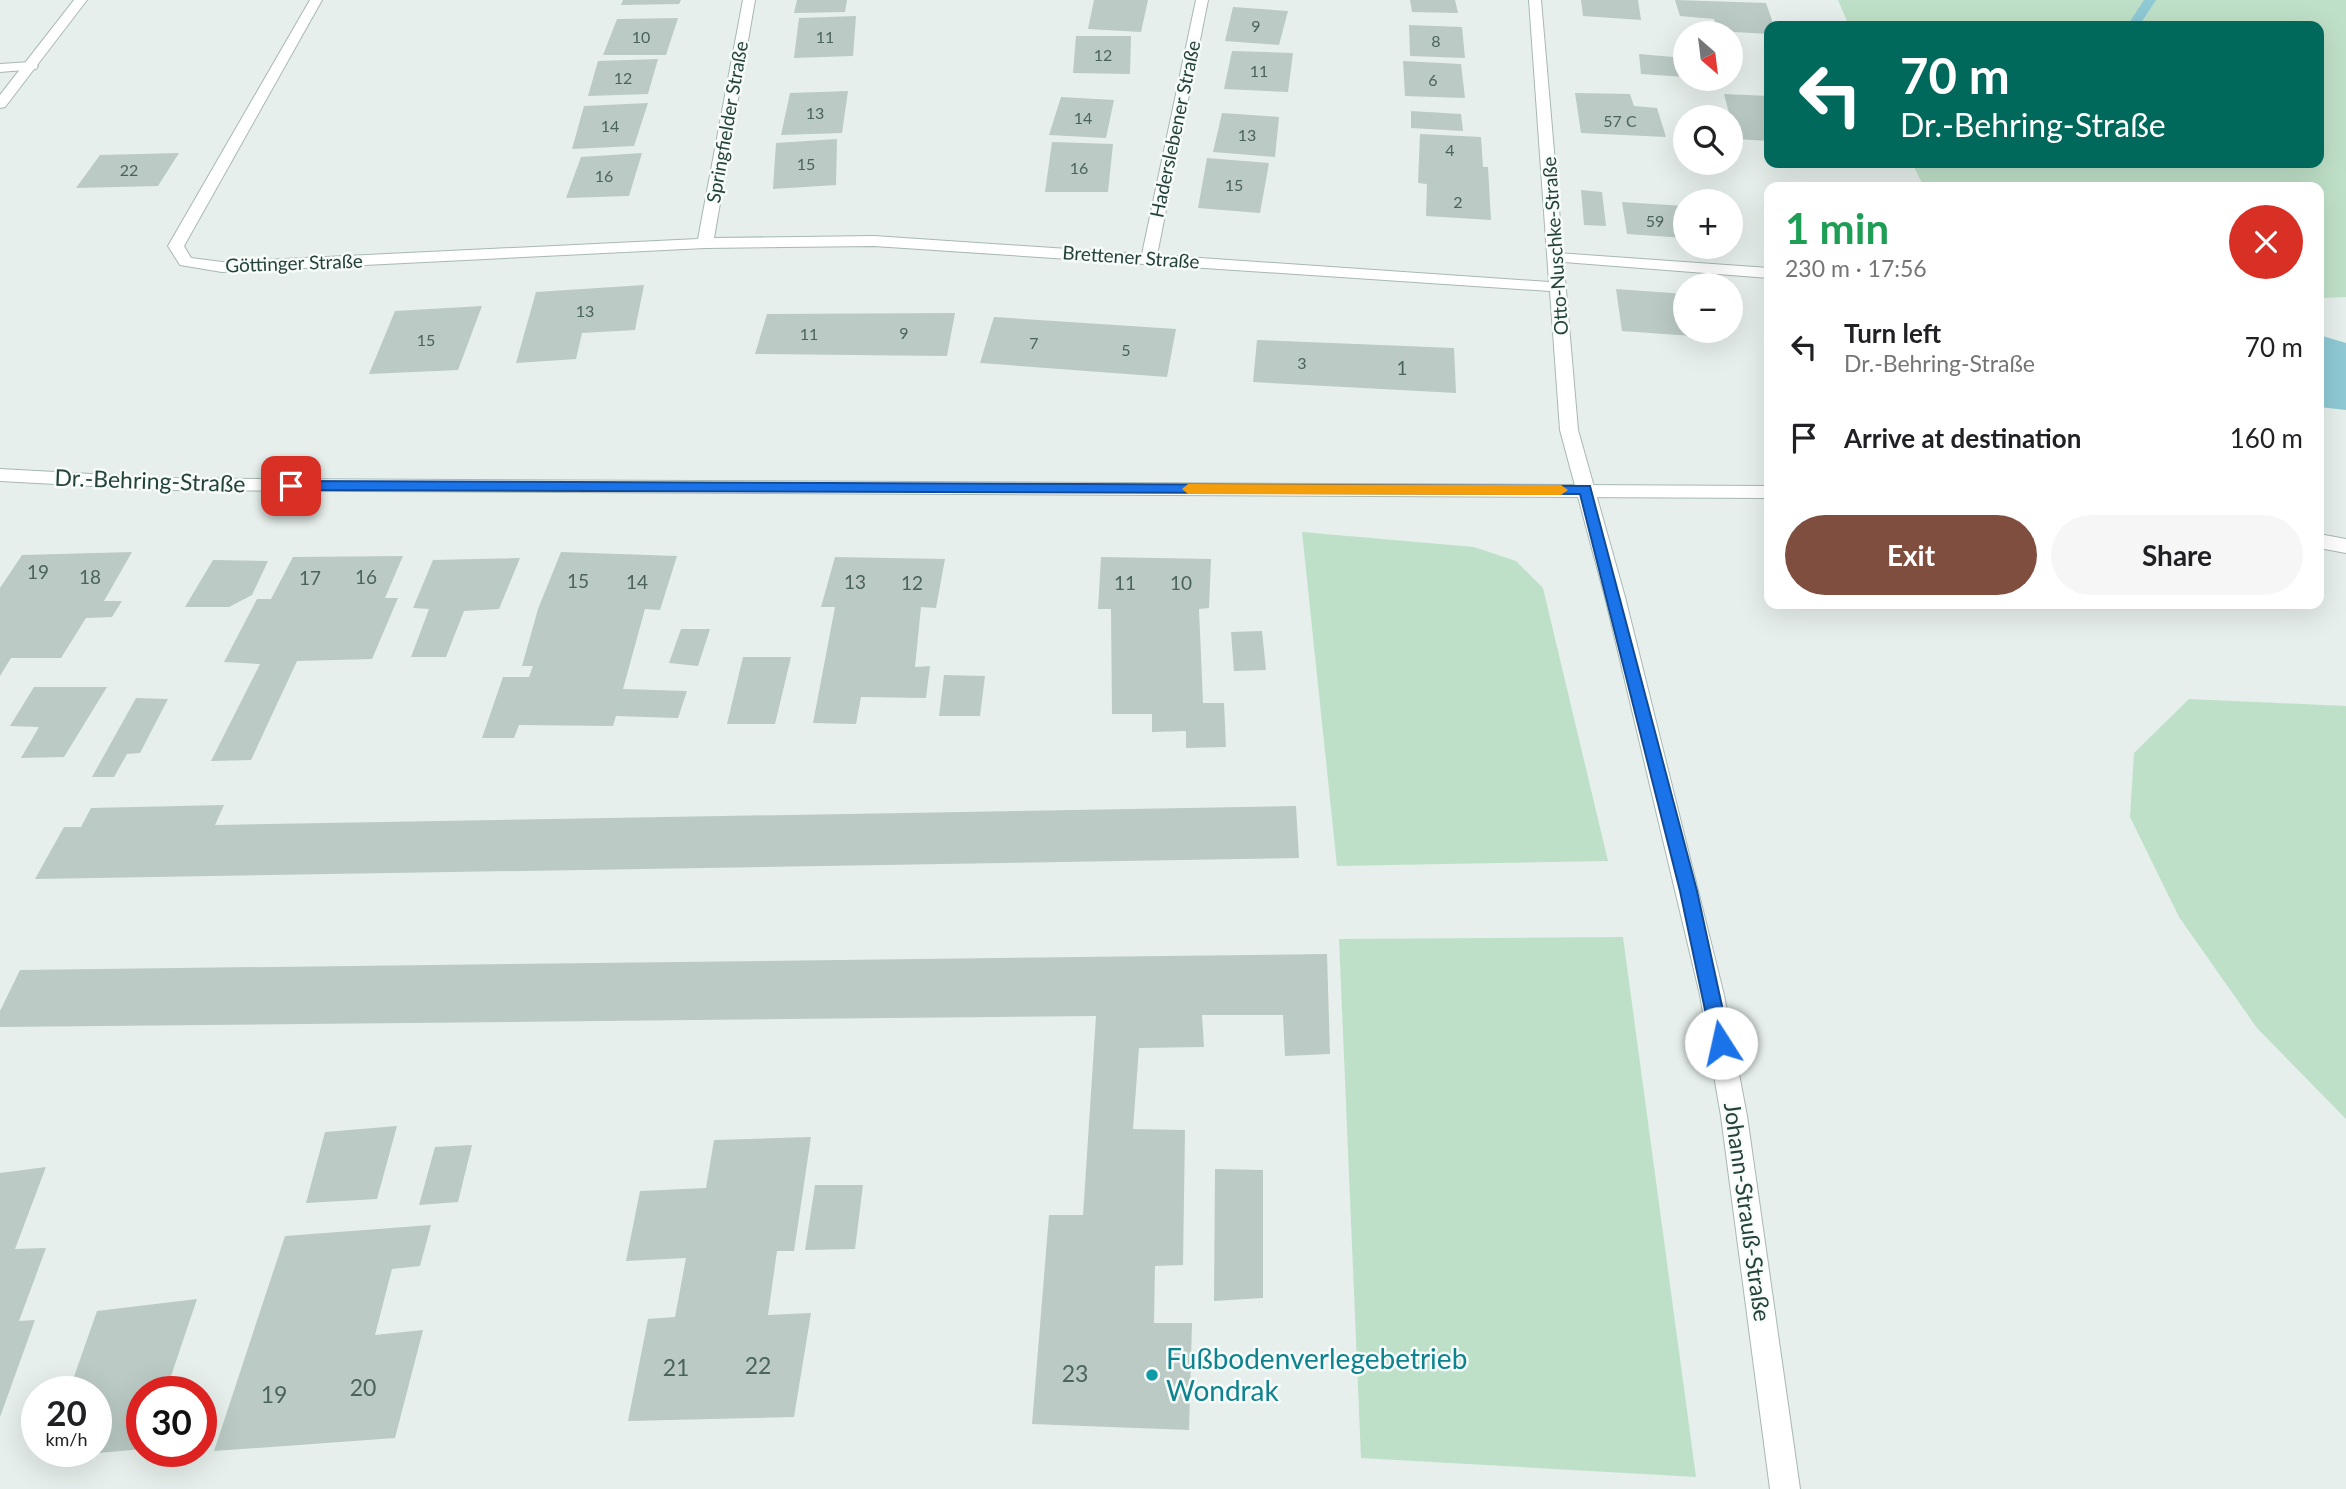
<!DOCTYPE html>
<html lang="en">
<head>
<meta charset="utf-8">
<style>
  body { margin:0; font-family:Lato,sans-serif; background:#f6f6f6; color:#202124; height:100vh; display:flex; flex-direction:column; font-size:26px; white-space:nowrap }
  * { box-sizing:border-box; margin:0 }
  p { font-size:23px; color:#757577 }
  .icon { flex:none; width:38px; height:38px; fill:none; stroke:currentColor; stroke-width:2; stroke-linecap:round; stroke-linejoin:round }
  .map { position:relative; flex:1; overflow:hidden }
  .sheet { position:absolute; left:1764px; top:182px; width:560px; height:427px; display:flex; flex-direction:column; background:#fff; border-radius:14px; box-shadow:0 7px 28px #0002 }
  .sheet>* { flex:none }
  .hud { position:absolute; left:1764px; top:21px; width:560px; height:147px; border-radius:14px; box-shadow:0 7px 28px #0002; background:#00695c; color:#fff; overflow:hidden }
  .needle { width:46px; rotate:152deg }
  .fabs { position:absolute; left:1673px; top:21px; display:grid; gap:14px }
  .fabs a { display:grid; place-items:center; width:70px; height:70px; border-radius:50%; background:#fff; box-shadow:0 7px 28px #0002; font-size:35px }
  .speed { position:absolute; left:21px; top:1376px; display:flex; gap:14px; font-size:35px; font-weight:700; text-align:center }
  .speed>* { display:grid; place-content:center; width:91px; height:91px; border-radius:50%; background:#fff; box-shadow:0 7px 28px #0002; line-height:1 }
  .speed small { font-size:18px; font-weight:400 }
  .speed .limit { border:10px solid #d22; background:#fff; color:#111 }
  .pin { position:absolute; display:grid; place-items:center; width:60px; height:60px; color:#fff; margin:-30px; border-radius:14px; box-shadow:0 4px 10px #0006 }
  .me { position:absolute; width:77px; margin:-38px; rotate:350deg; stroke-linejoin:round; filter:drop-shadow(0 0 5px #0008) }
  .turn { display:flex; align-items:center; gap:24px; height:147px; padding:0 21px; font-size:32px }
  .turn .icon { width:91px; height:91px; stroke-width:2.5 }
  .turn b { display:block; font-size:49px; line-height:60px }
  .round { display:grid; place-items:center; flex:none; width:74px; height:74px; border-radius:37px; background:#f6f6f6 }
  .headline { display:flex; align-items:center; justify-content:space-between; height:119px; padding:0 21px }
  h1 { font-size:42px; font-weight:700; line-height:52px; color:#1e9e55 }
  .primary-button { display:flex; gap:14px; margin-top:auto; padding:14px 21px }
  .primary-button a { flex:1; height:80px; border-radius:42px; background:#7f4e3f; color:#fff; font-size:28px; font-weight:700; line-height:80px; text-align:center }
  .primary-button a+a { background:#f6f6f6; color:#202124 }
  ul { padding:0; list-style:none }
  li { display:flex; align-items:center; gap:21px; height:91px; padding:0 21px }
  li div { flex:1 }
  li b { display:block; font-size:26px }
  li em { font-style:normal }
  .map>svg:first-child { display:block }
</style>
</head>
<body>
<div class="map">
<svg width="2346" height="1489" viewBox="0 0 2346 1489">
  <rect width="100%" height="100%" fill="#e6efeb"/>
  <path fill="#bfe0c8" d="M 1838,0 L 2346,0 L 2346,297 L 2319,298 L 2319,187 L 1924,187 L 1912,163 L 2319,163 L 2319,26 L 1849,26 Z
    M 1302,532 L 1474,547 L 1516,561 L 1543,588 L 1608,861 L 1337,866 Z
    M 2189,699 L 2346,706 L 2346,1119 L 2257,1028 L 2179,917 L 2130,817 L 2134,753 Z
    M 1623,937 L 1696,1477 L 1361,1458 L 1339,939 Z"/>
  <path fill="#8ec9d4" d="M 2319,335 L 2346,343 L 2346,410 L 2319,407 Z"/>
  <g fill="none" stroke-linecap="round" stroke-linejoin="round">
    <path fill="#8ec9d4" fill-rule="evenodd" d="M 2144,0 L 2156,0 L 2139,26 L 2127,26 Z"/>
  </g>
  <path fill="#bbcac4" d="M 623,0 L 681,0 L 679,4 L 621,5 Z
    M 797,0 L 847,0 L 845,12 L 794,13 Z
    M 1094,0 L 1148,0 L 1141,32 L 1088,29 Z
    M 1410,0 L 1455,0 L 1458,13 L 1412,12 Z
    M 1581,0 L 1638,0 L 1641,20 L 1583,16 Z
    M 1675,0 L 1766,3 L 1774,26 L 1769,26 L 1769,34 L 1717,31 L 1714,19 L 1680,16 Z
    M 1233,7 L 1288,11 L 1279,45 L 1225,41 Z
    M 856,16 L 853,56 L 794,58 L 799,18 Z
    M 678,18 L 666,55 L 603,55 L 617,19 Z
    M 1409,25 L 1462,27 L 1465,58 L 1410,56 Z
    M 1076,36 L 1131,36 L 1130,74 L 1073,73 Z
    M 1232,51 L 1293,53 L 1288,92 L 1224,89 Z
    M 1639,54 L 1685,58 L 1685,77 L 1641,74 Z
    M 658,59 L 648,94 L 588,96 L 598,61 Z
    M 1403,61 L 1461,64 L 1465,98 L 1405,96 Z
    M 848,91 L 842,133 L 781,135 L 790,93 Z
    M 1575,93 L 1630,94 L 1634,106 L 1657,108 L 1666,137 L 1581,133 Z
    M 1724,94 L 1769,96 L 1769,141 L 1736,139 Z
    M 1061,97 L 1114,100 L 1106,138 L 1049,135 Z
    M 648,103 L 634,146 L 572,149 L 584,106 Z
    M 1411,111 L 1461,114 L 1463,131 L 1411,128 Z
    M 1222,113 L 1279,117 L 1275,157 L 1213,152 Z
    M 1420,134 L 1481,137 L 1483,167 L 1488,167 L 1491,220 L 1426,216 L 1427,184 L 1418,183 Z
    M 837,139 L 836,185 L 773,189 L 776,143 Z
    M 1052,142 L 1113,144 L 1108,192 L 1045,192 Z
    M 179,153 L 158,186 L 76,188 L 100,155 Z
    M 642,153 L 629,196 L 566,198 L 581,157 Z
    M 1207,158 L 1269,163 L 1260,213 L 1198,208 Z
    M 1581,190 L 1602,192 L 1606,226 L 1584,225 Z
    M 1622,202 L 1685,206 L 1685,238 L 1627,234 Z
    M 644,285 L 635,330 L 582,333 L 576,359 L 516,363 L 536,292 Z
    M 1616,289 L 1685,294 L 1685,331 L 1692,331 L 1692,336 L 1622,331 Z
    M 482,306 L 458,370 L 369,374 L 395,311 Z
    M 955,313 L 947,356 L 755,354 L 767,314 Z
    M 994,317 L 1176,329 L 1167,377 L 980,363 Z
    M 1257,340 L 1454,348 L 1456,393 L 1253,382 Z
    M 132,552 L 104,601 L 122,601 L 112,617 L 86,618 L 61,658 L 11,658 L 0,676 L 0,588 L 22,555 Z
    M 561,552 L 677,556 L 660,610 L 645,609 L 623,689 L 687,691 L 678,718 L 616,716 L 613,726 L 519,725 L 514,738 L 482,738 L 503,677 L 529,677 L 533,666 L 522,666 L 538,609 Z
    M 403,556 L 385,598 L 398,598 L 372,659 L 297,661 L 251,760 L 211,761 L 260,664 L 224,662 L 257,599 L 271,599 L 293,557 Z
    M 835,557 L 945,559 L 936,608 L 921,607 L 915,667 L 930,666 L 926,698 L 861,697 L 856,724 L 813,723 L 835,607 L 821,607 Z
    M 1101,557 L 1211,559 L 1209,608 L 1199,609 L 1203,703 L 1224,703 L 1226,747 L 1186,748 L 1186,731 L 1152,732 L 1152,714 L 1112,714 L 1111,609 L 1098,609 Z
    M 520,558 L 499,609 L 464,611 L 446,657 L 411,657 L 429,609 L 413,608 L 433,560 Z
    M 213,560 L 268,561 L 252,595 L 229,607 L 185,607 Z
    M 681,629 L 710,629 L 698,666 L 669,663 Z
    M 1262,631 L 1266,670 L 1234,671 L 1231,632 Z
    M 743,657 L 791,657 L 775,724 L 727,724 Z
    M 944,675 L 985,676 L 980,716 L 939,716 Z
    M 34,687 L 107,687 L 64,757 L 21,758 L 39,727 L 10,726 Z
    M 136,698 L 168,699 L 140,753 L 127,754 L 114,777 L 92,777 Z
    M 224,805 L 215,825 L 1296,806 L 1299,858 L 35,879 L 64,827 L 81,827 L 91,808 Z
    M 1327,954 L 1330,1054 L 1285,1056 L 1283,1015 L 1202,1015 L 1204,1047 L 1139,1048 L 1133,1129 L 1185,1130 L 1183,1265 L 1155,1266 L 1154,1323 L 1192,1323 L 1189,1430 L 1032,1424 L 1049,1215 L 1083,1215 L 1096,1016 L 0,1027 L 0,1011 L 20,970 Z
    M 397,1126 L 377,1199 L 306,1203 L 325,1132 Z
    M 811,1137 L 794,1251 L 777,1251 L 768,1315 L 811,1313 L 794,1417 L 628,1421 L 648,1319 L 675,1317 L 686,1258 L 626,1261 L 640,1191 L 706,1188 L 714,1140 Z
    M 472,1145 L 458,1202 L 419,1205 L 435,1147 Z
    M 46,1167 L 15,1249 L 46,1248 L 19,1321 L 35,1320 L 0,1417 L 0,1173 Z
    M 1215,1169 L 1263,1170 L 1263,1298 L 1214,1301 Z
    M 815,1185 L 863,1185 L 855,1249 L 805,1250 Z
    M 431,1225 L 420,1266 L 392,1269 L 375,1335 L 423,1330 L 395,1438 L 214,1451 L 285,1236 Z
    M 197,1299 L 166,1391 L 142,1391 L 142,1449 L 46,1458 L 49,1451 L 96,1451 L 96,1391 L 69,1391 L 97,1311 Z"/>
  <g fill="none" stroke-linecap="round" stroke-linejoin="round">
    <g stroke="#a8b8b2" stroke-width="2">
      <path id="service" d="M 31,62 L 38,66 L 36,69 L 0,72 L 0,64 Z
        M 1557,253 L 1769,268 L 1769,278 L 1551,261 L 1549,258 L 1551,255 Z"/>
    </g>
    <g stroke="#a8b8b2" stroke-width="2">
      <path id="minor" d="M 310,0 L 322,0 L 184,246 L 191,258 L 222,262 L 698,239 L 743,0 L 755,0 L 714,238 L 874,236 L 1142,254 L 1196,0 L 1208,0 L 1157,255 L 1549,282 L 1529,0 L 1541,0 L 1578,430 L 1625,597 L 1724,995 L 1747,1116 L 1800,1489 L 1770,1489 L 1721,1116 L 1700,995 L 1605,597 L 1560,430 L 1550,291 L 874,246 L 705,248 L 222,272 L 180,265 L 168,246 Z"/>
    </g>
    <g stroke="#a8b8b2" stroke-width="2">
      <path id="tertiary" d="M 74,0 L 87,0 L 5,107 L 0,108 L 0,95 Z
        M 0,469 L 165,478 L 264,479 L 1769,486 L 1769,498 L 165,490 L 0,481 Z
        M 2319,534 L 2346,539 L 2346,553 L 2319,548 Z"/>
    </g>
    <use href="#service" fill="#fff" fill-rule="evenodd"/>
    <use href="#minor" fill="#fff" fill-rule="evenodd"/>
    <use href="#tertiary" fill="#fff" fill-rule="evenodd"/>
  </g>
  <path fill="#1a73e8" stroke="#114b97" stroke-width="2" d="M 291,481 L 1590,486 L 1697,891 L 1730,1043 L 1727,1049 L 1721,1052 L 1714,1049 L 1712,1043 L 1680,891 L 1580,494 L 291,490 L 284,486 Z"/>
  <path fill="#f59e0b" d="M 1188,484 L 1561,485 L 1568,490 L 1561,495 L 1188,494 L 1182,489 Z"/>
  <circle fill="#0f9aa8" stroke="#f7fbf9" stroke-width="2.5" cx="1152" cy="1375" r="7"/>
  <g text-anchor="middle" stroke-width="5" stroke-linejoin="round" paint-order="stroke">
    <g font-size="16" fill="#4a645c">
      <text x="1256" y="32">9</text>
      <text x="641" y="43">10</text>
      <text x="825" y="43">11</text>
      <text x="1436" y="47">8</text>
      <text x="1103" y="61">12</text>
      <text x="1259" y="77">11</text>
      <text x="623" y="84">12</text>
      <text x="1433" y="86">6</text>
      <text x="815" y="119">13</text>
      <text x="1083" y="124">14</text>
      <text x="1620" y="127">57 C</text>
      <text x="610" y="132">14</text>
      <text x="1247" y="141">13</text>
      <text x="1450" y="156">4</text>
      <text x="806" y="170">15</text>
      <text x="1079" y="174">16</text>
      <text x="129" y="176">22</text>
      <text x="604" y="182">16</text>
      <text x="1234" y="191">15</text>
      <text x="1458" y="208">2</text>
      <text x="1655" y="227">59</text>
      <text x="585" y="317">13</text>
      <text x="904" y="339">9</text>
      <text x="809" y="340">11</text>
      <text x="426" y="346">15</text>
      <text x="1034" y="349">7</text>
      <text x="1126" y="356">5</text>
      <text x="1302" y="369">3</text>
    </g>
    <g font-size="19" fill="#24423a" stroke="#f7fbf9">
      <text transform="translate(727 122) rotate(-80)" y="7">Springfielder Straße</text>
      <text transform="translate(1175 129) rotate(-78)" y="7">Haderslebener Straße</text>
      <text transform="translate(1555 246) rotate(-94)" y="7">Otto-Nuschke-Straße</text>
      <text transform="translate(1131 257) rotate(4)" y="7">Brettener Straße</text>
      <text transform="translate(294 263) rotate(-2)" y="7">Göttinger Straße</text>
    </g>
    <g font-size="19" fill="#4a645c">
      <text x="1402" y="375">1</text>
      <text x="38" y="579">19</text>
      <text x="90" y="584">18</text>
      <text x="366" y="584">16</text>
      <text x="310" y="585">17</text>
      <text x="578" y="588">15</text>
      <text x="637" y="589">14</text>
      <text x="855" y="589">13</text>
      <text x="912" y="590">12</text>
      <text x="1125" y="590">11</text>
      <text x="1181" y="590">10</text>
    </g>
    <g font-size="23" fill="#24423a" stroke="#f7fbf9">
      <text transform="translate(150 481) rotate(2)" y="8">Dr.-Behring-Straße</text>
      <text transform="translate(1747 1212) rotate(82)" y="8">Johann-Strauß-Straße</text>
    </g>
    <g font-size="23" fill="#4a645c">
      <text x="758" y="1374">22</text>
      <text x="676" y="1376">21</text>
      <text x="1075" y="1382">23</text>
      <text x="363" y="1396">20</text>
      <text x="274" y="1403">19</text>
    </g>
    <g font-size="28" fill="#0d838f" stroke="#f7fbf9" text-anchor="start">
      <text x="1166" y="1369">Fußbodenverlegebetrieb<tspan x="1166" dy="32">Wondrak</tspan></text>
    </g>
  </g>
</svg>
<div class="fabs">
<a><svg class="needle" viewBox="-14 -14 28 28"><path d="M0-13l5 13h-10z" fill="#e53935"/><path d="M0 13l5-13h-10z" fill="#757577"/></svg></a>
<a><svg class="icon" aria-label="search" viewBox="0 0 24 24"><circle cx="10" cy="10" r="6"/><path d="M15 15l6 6"/></svg></a>
<a>+</a>
<a>−</a>
</div>
<div class="speed"><div>20<small>km/h</small></div><div class="limit">30</div></div>
<div class="pin" style="left:291px;top:486px;background:#d93025"><svg class="icon" aria-label="arrive" viewBox="0 0 24 24"><path d="M6 21V4h12l-3 4 3 4H6"/></svg></div>
<svg class="me" style="left:1721px;top:1043px" viewBox="-20 -20 40 40"><circle r="19" fill="#fff"/><path d="M0-13L10 11 0 6-10 11z" fill="#1a73e8"/></svg>
<div class="hud">
<div class="turn"><svg class="icon" aria-label="left" viewBox="0 0 24 24"><path d="M17 20v-9H6M10 6l-5 5 5 5"/></svg><div><b>70 m</b>Dr.-Behring-Straße</div></div>
</div>
<section class="sheet">
<div class="headline"><div><h1>1 min</h1><p>230 m · 17:56</p></div><a class="round" style="background:#d93025;color:#fff"><svg class="icon" aria-label="close" viewBox="0 0 24 24"><path d="M6 6l12 12M18 6L6 18"/></svg></a></div>
<ul>
<li><svg class="icon" aria-label="left" viewBox="0 0 24 24"><path d="M17 20v-9H6M10 6l-5 5 5 5"/></svg><div><b>Turn left</b><p>Dr.-Behring-Straße</p></div><em>70 m</em></li>
<li><svg class="icon" aria-label="arrive" viewBox="0 0 24 24"><path d="M6 21V4h12l-3 4 3 4H6"/></svg><div><b>Arrive at destination</b></div><em>160 m</em></li>
</ul>
<div class="primary-button"><a>Exit</a><a>Share</a></div>
</section>
</div>
</body>
</html>
